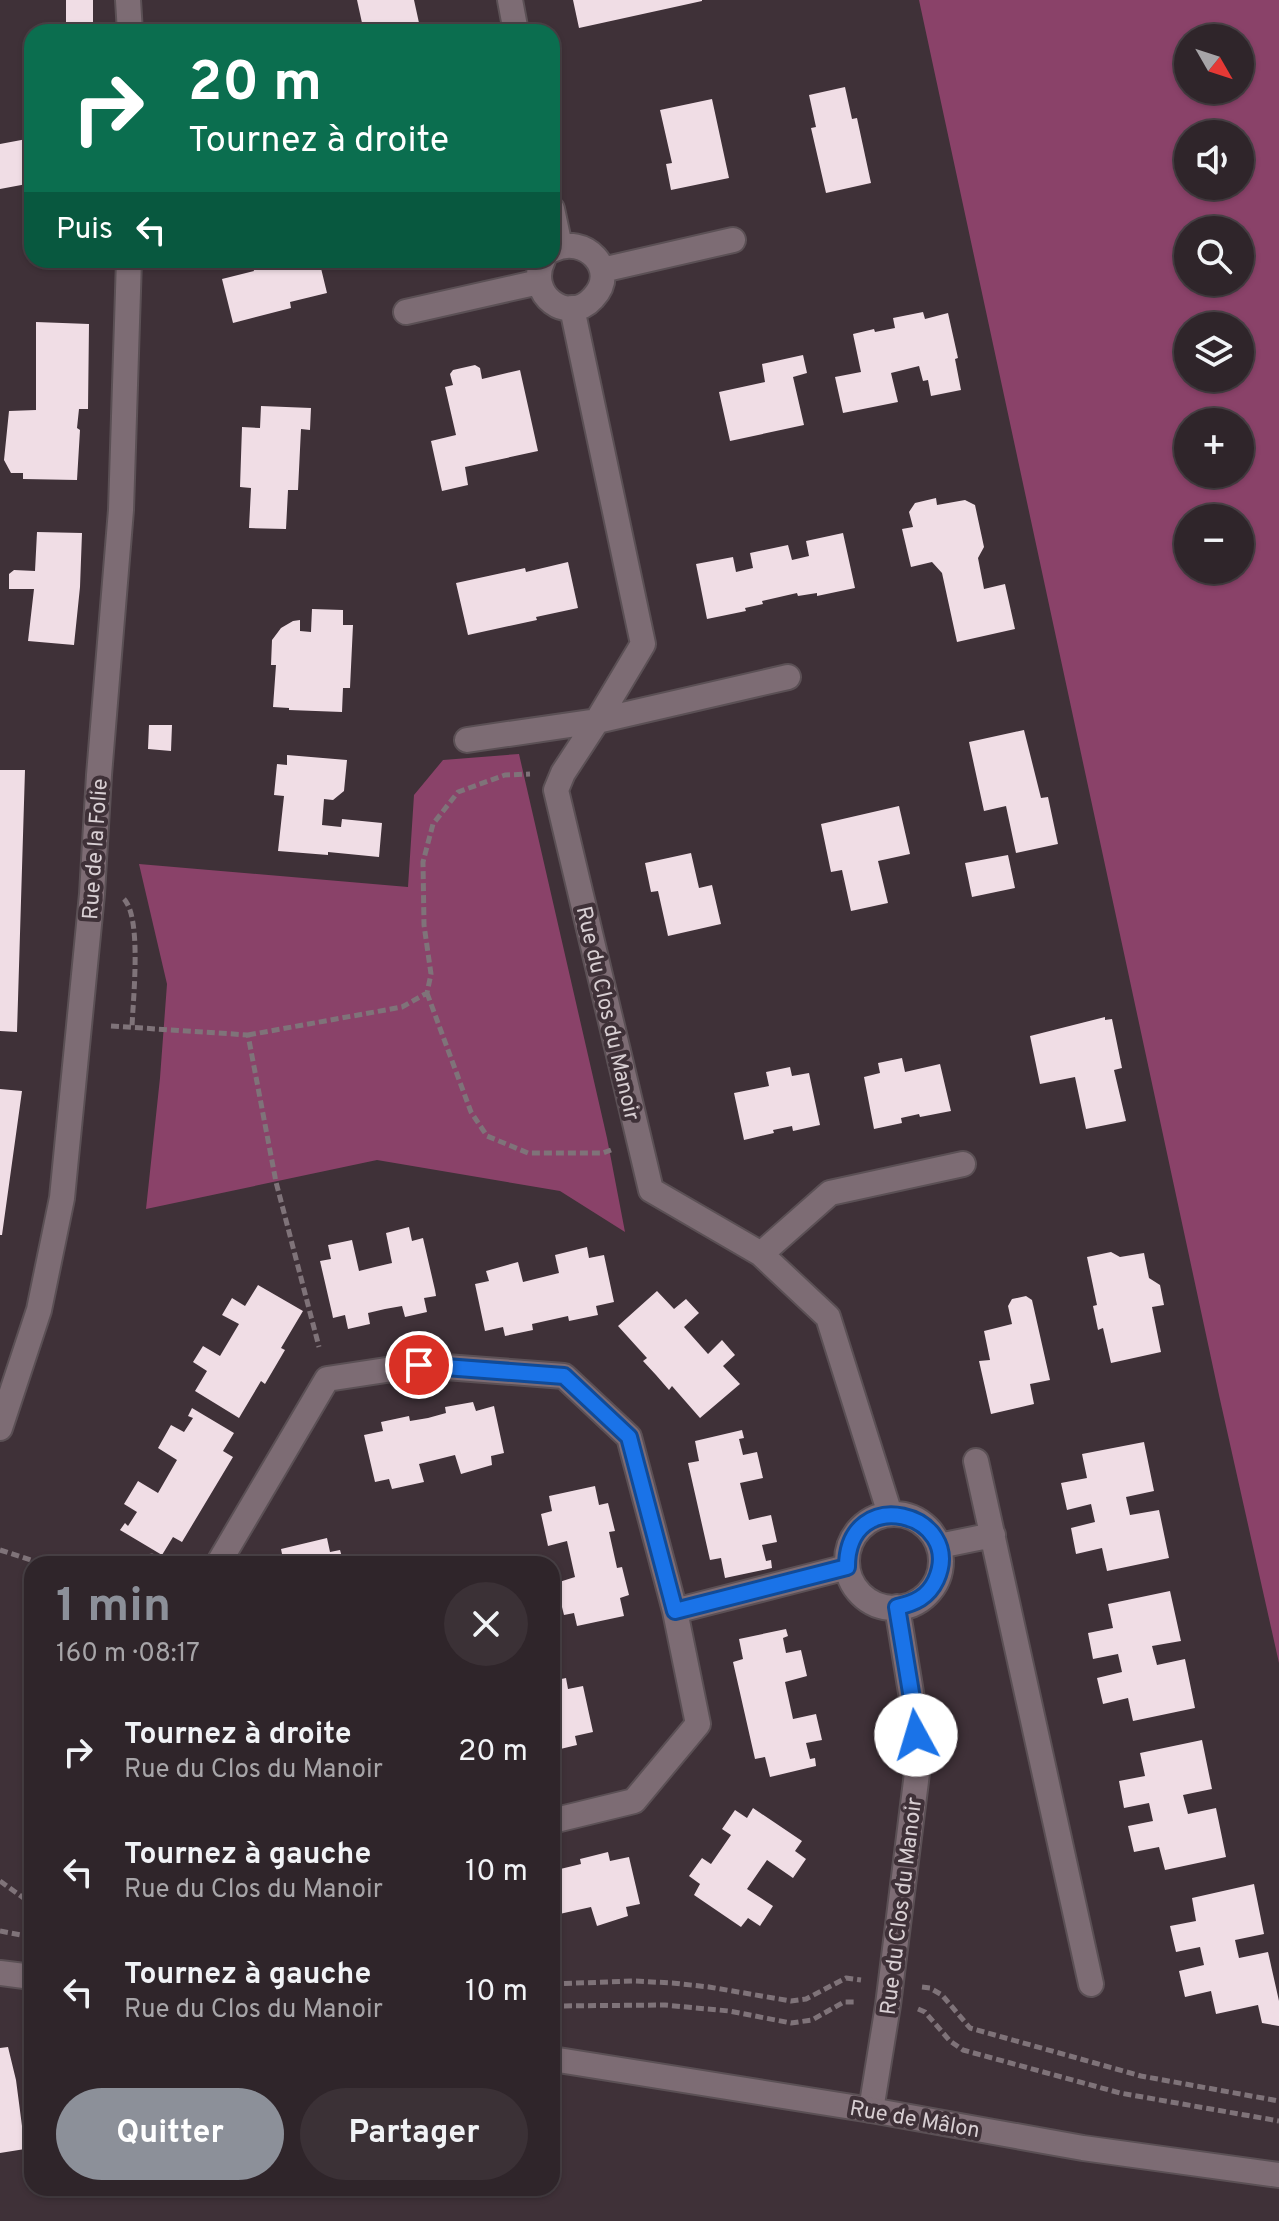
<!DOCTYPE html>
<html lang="fr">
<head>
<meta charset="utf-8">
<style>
  body { margin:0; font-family:Overpass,sans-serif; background:#3b3136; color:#f1f3f6; height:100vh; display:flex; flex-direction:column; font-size:30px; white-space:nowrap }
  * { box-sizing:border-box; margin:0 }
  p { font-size:26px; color:#a7a5a8 }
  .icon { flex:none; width:44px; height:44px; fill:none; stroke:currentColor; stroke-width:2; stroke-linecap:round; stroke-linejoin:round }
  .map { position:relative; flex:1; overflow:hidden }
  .details { position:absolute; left:24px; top:1556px; width:536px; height:640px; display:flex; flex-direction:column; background:#2f252a; border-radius:24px; box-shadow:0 2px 6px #0004,0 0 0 2px #4a4247 }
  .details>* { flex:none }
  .guide { position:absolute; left:24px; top:24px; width:536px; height:244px; border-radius:24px; box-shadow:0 2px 6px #0004,0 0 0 2px #4a4247; background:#0b6e4f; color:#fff; overflow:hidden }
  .needle { width:52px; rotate:129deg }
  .fabs { position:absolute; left:1174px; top:24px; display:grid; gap:16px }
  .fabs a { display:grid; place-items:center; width:80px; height:80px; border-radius:50%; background:#2f252a; box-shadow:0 2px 6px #0004,0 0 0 2px #4a4247; font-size:40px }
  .pin { position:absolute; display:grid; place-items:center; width:68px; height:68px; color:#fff; margin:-34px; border:4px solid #fff; border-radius:50%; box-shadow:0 2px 8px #0007 }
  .me { position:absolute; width:88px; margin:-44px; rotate:354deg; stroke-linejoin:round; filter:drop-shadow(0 0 6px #0008) }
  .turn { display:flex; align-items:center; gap:28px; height:168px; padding:0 32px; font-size:36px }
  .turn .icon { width:104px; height:104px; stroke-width:2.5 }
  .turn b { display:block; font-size:56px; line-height:68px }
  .then { display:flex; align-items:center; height:76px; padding:0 32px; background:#0003; gap:16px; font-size:30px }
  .round { display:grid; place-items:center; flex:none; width:84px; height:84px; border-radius:42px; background:#3b3136 }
  .headline { display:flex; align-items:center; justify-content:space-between; height:136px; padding:0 32px }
  h1 { font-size:48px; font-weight:700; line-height:60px; color:#8c9099 }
  .button { display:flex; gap:16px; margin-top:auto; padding:16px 32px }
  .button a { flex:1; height:92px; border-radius:48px; background:#8c9099; color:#fff; font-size:32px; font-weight:700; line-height:92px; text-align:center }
  .button a+a { background:#3b3136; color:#f1f3f6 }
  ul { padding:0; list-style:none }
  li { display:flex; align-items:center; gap:24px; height:120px; padding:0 32px }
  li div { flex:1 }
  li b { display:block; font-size:30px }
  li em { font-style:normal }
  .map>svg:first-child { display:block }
</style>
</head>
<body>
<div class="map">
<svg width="1279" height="2221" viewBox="0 0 1279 2221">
  <rect width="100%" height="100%" fill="#3f3138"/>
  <path fill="#8a4269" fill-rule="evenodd" d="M 919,0 L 1279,0 L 1279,1663 L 1219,1395 ZM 1188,38 L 1240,38 L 1240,90 L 1188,90 ZM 1188,134 L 1240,134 L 1240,186 L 1188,186 ZM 1188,230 L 1240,230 L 1240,282 L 1188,282 ZM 1188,326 L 1240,326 L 1240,378 L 1188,378 ZM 1188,422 L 1240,422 L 1240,474 L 1188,474 ZM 1188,518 L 1240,518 L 1240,570 L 1188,570 Z
    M 519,754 L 607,1138 L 625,1232 L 560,1191 L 377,1160 L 146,1209 L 160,1078 L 167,984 L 139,864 L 408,887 L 414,795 L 443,760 Z"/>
  <path fill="#f0dde5" d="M 66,0 L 93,0 L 93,32 L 66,32 Z
    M 357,0 L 414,0 L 421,32 L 364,32 Z
    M 573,0 L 702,0 L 702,1 L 579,28 Z
    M 845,87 L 852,119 L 857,118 L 871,183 L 826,193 L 811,128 L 816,127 L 809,95 Z
    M 712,99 L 729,178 L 671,190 L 666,164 L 672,163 L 660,110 Z
    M 32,138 L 32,183 L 0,189 L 0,144 Z
    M 251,260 L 319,260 L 327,293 L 290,302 L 291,308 L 233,323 L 222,279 L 254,271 Z
    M 923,312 L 925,319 L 948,313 L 958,358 L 955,359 L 961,390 L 931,396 L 928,380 L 923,381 L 919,366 L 891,373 L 898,402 L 843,413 L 835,377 L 861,372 L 853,334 L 874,329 L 875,332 L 895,328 L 893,318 Z
    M 36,322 L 89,324 L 88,409 L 79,409 L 77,428 L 80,430 L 77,480 L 23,479 L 23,473 L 11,473 L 4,460 L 9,411 L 36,410 Z
    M 803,355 L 807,373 L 793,377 L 804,425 L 730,441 L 719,392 L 765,382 L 762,364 Z
    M 475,365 L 480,368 L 482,379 L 520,370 L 538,451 L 465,467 L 468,485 L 442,491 L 431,441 L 456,435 L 445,387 L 453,385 L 450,374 L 453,370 Z
    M 261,406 L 311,408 L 310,430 L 301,429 L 298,490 L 288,490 L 286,529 L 249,528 L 251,488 L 240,487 L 242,427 L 260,428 Z
    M 936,498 L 937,505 L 965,500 L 975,505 L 984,547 L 978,558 L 984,589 L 1005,584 L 1015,629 L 957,642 L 942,573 L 932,562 L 911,567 L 902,529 L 913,527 L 909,512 L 915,503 Z
    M 37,532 L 82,533 L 80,587 L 74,645 L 28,641 L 34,589 L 9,589 L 9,574 L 14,570 L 35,571 Z
    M 843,533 L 855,588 L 817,596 L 817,593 L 798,596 L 797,593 L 762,601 L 763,604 L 745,608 L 746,611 L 707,619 L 696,564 L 733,557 L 736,572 L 753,568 L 750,553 L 788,545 L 792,560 L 809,556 L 806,541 Z
    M 568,562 L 578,608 L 536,617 L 537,620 L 468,635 L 456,583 L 525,568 L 526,572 Z
    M 312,609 L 343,610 L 343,625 L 353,625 L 350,688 L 343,688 L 342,712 L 289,710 L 289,708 L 273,707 L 276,665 L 271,665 L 272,640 L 281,628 L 293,621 L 300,620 L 300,631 L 311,632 Z
    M 149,725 L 172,725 L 171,751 L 148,749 Z
    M 1024,730 L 1041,798 L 1048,797 L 1058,844 L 1016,853 L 1006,806 L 984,811 L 969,742 Z
    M 287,755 L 347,760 L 344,791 L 333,800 L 324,799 L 322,825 L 341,827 L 342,819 L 382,823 L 379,857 L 328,852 L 328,855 L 278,851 L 284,796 L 274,795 L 277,764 L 287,765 Z
    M 0,770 L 25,770 L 17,1032 L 0,1031 Z
    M 899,806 L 910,854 L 878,861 L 888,903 L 851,911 L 842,870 L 831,872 L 821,824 Z
    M 691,853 L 699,888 L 712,885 L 721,924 L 668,936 L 658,891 L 651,892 L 645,863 Z
    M 1008,855 L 1015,888 L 972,897 L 965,863 Z
    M 1105,1017 L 1105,1020 L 1112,1019 L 1122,1068 L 1114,1070 L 1126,1121 L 1086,1129 L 1075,1077 L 1040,1084 L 1030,1036 Z
    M 902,1058 L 905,1072 L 940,1064 L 951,1111 L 920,1117 L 919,1114 L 901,1118 L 902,1123 L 874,1129 L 864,1077 L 880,1073 L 878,1063 Z
    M 790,1067 L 792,1076 L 809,1073 L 820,1125 L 793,1131 L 792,1126 L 773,1130 L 774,1133 L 744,1140 L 734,1093 L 769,1086 L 766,1072 Z
    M 0,1089 L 22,1091 L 2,1235 L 0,1235 Z
    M 409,1227 L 412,1241 L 423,1238 L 435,1290 L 436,1296 L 424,1298 L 427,1312 L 405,1317 L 402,1306 L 385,1309 L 368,1313 L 370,1324 L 348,1329 L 345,1315 L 333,1318 L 332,1313 L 320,1261 L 331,1259 L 328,1245 L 352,1240 L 359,1271 L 375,1267 L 392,1263 L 386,1233 Z
    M 587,1247 L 589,1258 L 604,1255 L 614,1302 L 596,1306 L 598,1315 L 569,1321 L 568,1316 L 532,1324 L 533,1330 L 505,1336 L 503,1327 L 485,1331 L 475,1284 L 489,1281 L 486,1271 L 518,1262 L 523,1282 L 559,1273 L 555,1255 Z
    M 1111,1252 L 1120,1257 L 1144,1253 L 1149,1278 L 1160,1285 L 1164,1305 L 1152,1307 L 1161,1352 L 1111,1363 L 1103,1328 L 1098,1330 L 1093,1306 L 1097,1305 L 1087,1257 Z
    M 258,1285 L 303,1311 L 281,1348 L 285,1350 L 265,1384 L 261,1381 L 239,1418 L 195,1391 L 207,1371 L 193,1362 L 203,1346 L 220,1356 L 239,1324 L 222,1315 L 232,1298 L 245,1306 Z
    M 657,1291 L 674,1309 L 686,1299 L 699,1313 L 684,1327 L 708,1354 L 722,1340 L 735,1355 L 723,1366 L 740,1384 L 700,1418 L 672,1386 L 669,1390 L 656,1375 L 643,1361 L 647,1358 L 618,1326 Z
    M 1026,1296 L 1032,1300 L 1050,1380 L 1030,1384 L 1034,1404 L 991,1414 L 979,1361 L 990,1360 L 984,1331 L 1012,1324 L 1008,1306 L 1012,1299 Z
    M 473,1402 L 476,1411 L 494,1406 L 504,1453 L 491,1456 L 492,1465 L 461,1474 L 455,1455 L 419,1464 L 424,1482 L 392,1489 L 389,1479 L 375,1482 L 364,1435 L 383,1431 L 381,1422 L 409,1416 L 410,1421 L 428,1418 L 446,1413 L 445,1407 Z
    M 192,1408 L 234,1433 L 223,1451 L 233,1457 L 182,1542 L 173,1537 L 162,1555 L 120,1530 L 125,1523 L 128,1526 L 137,1512 L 124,1504 L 138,1481 L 158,1493 L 177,1460 L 158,1448 L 171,1425 L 184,1432 L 193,1418 L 188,1416 Z
    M 742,1430 L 744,1438 L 739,1439 L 743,1455 L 757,1452 L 763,1478 L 740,1483 L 749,1520 L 771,1515 L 777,1542 L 762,1545 L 766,1561 L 771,1560 L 772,1568 L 725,1578 L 721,1558 L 710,1560 L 688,1463 L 699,1461 L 695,1441 Z
    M 1144,1442 L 1154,1491 L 1126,1497 L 1130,1515 L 1159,1510 L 1169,1558 L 1107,1571 L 1102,1548 L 1076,1554 L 1071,1528 L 1095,1522 L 1091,1504 L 1067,1510 L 1061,1483 L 1087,1478 L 1082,1454 Z
    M 595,1486 L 599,1505 L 608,1503 L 615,1531 L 609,1532 L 617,1568 L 622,1567 L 629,1595 L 620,1598 L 624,1616 L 577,1626 L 574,1613 L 564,1615 L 556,1583 L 575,1577 L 567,1541 L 548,1546 L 541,1514 L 552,1511 L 549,1496 Z
    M 327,1538 L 330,1552 L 340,1550 L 344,1564 L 284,1564 L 281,1549 Z
    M 1170,1591 L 1181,1641 L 1152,1646 L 1157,1665 L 1185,1659 L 1195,1708 L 1133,1721 L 1128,1698 L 1103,1704 L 1097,1678 L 1122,1672 L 1118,1654 L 1093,1659 L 1088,1633 L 1113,1628 L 1108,1604 Z
    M 786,1629 L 788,1636 L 783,1638 L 786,1653 L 801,1650 L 807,1676 L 785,1682 L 793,1719 L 816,1714 L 822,1740 L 806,1743 L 810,1759 L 815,1758 L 816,1766 L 770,1777 L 765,1757 L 755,1759 L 733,1662 L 743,1659 L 739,1639 Z
    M 566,1678 L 568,1689 L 583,1686 L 593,1732 L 575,1736 L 577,1745 L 552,1751 L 552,1681 Z
    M 1202,1740 L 1212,1789 L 1183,1795 L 1188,1814 L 1216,1808 L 1226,1857 L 1165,1870 L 1159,1847 L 1134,1852 L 1128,1826 L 1153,1821 L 1149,1803 L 1124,1808 L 1119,1781 L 1145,1776 L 1140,1753 Z
    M 753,1808 L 802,1841 L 795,1851 L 806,1859 L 793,1878 L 767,1860 L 747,1889 L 773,1906 L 760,1926 L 748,1918 L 741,1927 L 694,1895 L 700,1884 L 689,1876 L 702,1858 L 711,1864 L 731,1835 L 722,1829 L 735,1810 L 747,1818 Z
    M 608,1852 L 610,1861 L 629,1857 L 640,1904 L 626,1907 L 628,1916 L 597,1926 L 591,1907 L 555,1915 L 559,1934 L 552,1936 L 552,1871 L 581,1864 L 580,1859 Z
    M 1254,1884 L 1264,1934 L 1235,1940 L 1239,1958 L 1268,1952 L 1279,2001 L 1279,2026 L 1262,2023 L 1258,2005 L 1216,2014 L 1211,1991 L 1185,1997 L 1179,1971 L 1204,1965 L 1200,1947 L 1176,1952 L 1170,1926 L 1196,1921 L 1192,1898 Z
    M 8,2047 L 16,2080 L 25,2149 L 0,2153 L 0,2048 Z"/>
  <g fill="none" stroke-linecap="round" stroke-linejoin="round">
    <g stroke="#5b5055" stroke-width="28">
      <path id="street" d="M 510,0 L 516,32
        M 552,209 L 560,246
        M 543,260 C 526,294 568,326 593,298 C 620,270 585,233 552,250
        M 602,270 L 733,240
        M 572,308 L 643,644 L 597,721 L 563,773 L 556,790 L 651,1190 L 761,1254 L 828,1317 L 890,1514
        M 406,312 L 539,282
        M 467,740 L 597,721 L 788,677
        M 761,1254 L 830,1193 L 963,1164
        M 976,1461 L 1091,1984
        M847 1561a47 47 0 1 1 94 0a47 47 0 1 1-94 0Z
        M 939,1546 L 993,1535
        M 218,1564 L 327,1379 L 419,1365 L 564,1376 L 629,1437 L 675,1611 L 698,1724 L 634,1801 L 552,1821
        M 675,1611 L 847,1567
        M 871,2110 L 888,2005 L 918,1765 L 913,1705 L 897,1607"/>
    </g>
    <g stroke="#5b5055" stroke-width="28">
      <path id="secondary" d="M 128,0 L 130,32
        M 0,1428 L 39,1310 L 62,1198 L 92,894 L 99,775 L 121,510 L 129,260
        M 0,1973 L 32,1977
        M 552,2059 L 871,2110 L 1083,2148 L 1279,2175"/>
    </g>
    <path stroke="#7f7379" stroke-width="5" stroke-dasharray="8 4" stroke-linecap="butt" d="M 124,899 C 142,918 133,999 132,1027
      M 427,993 L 471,1112 L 487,1136 L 528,1153 L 603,1153 L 611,1150
      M 111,1026 L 248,1035 L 276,1182 L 319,1347
      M 248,1035 L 402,1007 L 427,993 L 431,974 L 424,925 L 423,862 L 433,824 L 458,792 L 505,775 L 530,774
      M 0,1550 L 43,1564
      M 111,1564 L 152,1556 L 167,1564
      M 0,1881 L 32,1904
      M 0,1931 L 32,1937
      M 552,1984 L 634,1981 L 672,1983 L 709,1987 L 791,2001 L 806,1999 L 846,1978 L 861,1980
      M 922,1987 L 930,1988 L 942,1995 L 970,2028 L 1141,2076 L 1279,2101
      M 552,2006 L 665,2005 L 729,2011 L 791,2023 L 812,2020 L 844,2002 L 857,2002
      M 918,2009 L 925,2012 L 950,2041 L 963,2050 L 1120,2093 L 1279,2121"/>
    <use href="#street" stroke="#7d6c74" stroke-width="24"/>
    <use href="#secondary" stroke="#7d6c74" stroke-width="24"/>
  </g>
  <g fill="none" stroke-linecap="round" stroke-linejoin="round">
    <g stroke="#114b97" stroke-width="20">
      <path id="route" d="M 419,1365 L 564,1376 L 629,1437 L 675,1611 L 847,1567 C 847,1482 966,1513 936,1580 C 928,1597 915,1603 897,1607 L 913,1705 L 916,1735"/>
    </g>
    <use href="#route" stroke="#1a73e8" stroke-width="14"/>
  </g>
  <g text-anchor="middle" stroke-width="8" stroke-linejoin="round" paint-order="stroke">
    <g font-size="22" fill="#d8cfd3" stroke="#3f3138">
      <text transform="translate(94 849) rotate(-86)" y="8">Rue de la Folie</text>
      <text transform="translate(609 1013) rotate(77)" y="8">Rue du Clos du Manoir</text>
      <text transform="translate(900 1906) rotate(-83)" y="8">Rue du Clos du Manoir</text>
      <text transform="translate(915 2118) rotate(10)" y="8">Rue de Mâlon</text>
    </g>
  </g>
</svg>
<div class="fabs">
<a><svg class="needle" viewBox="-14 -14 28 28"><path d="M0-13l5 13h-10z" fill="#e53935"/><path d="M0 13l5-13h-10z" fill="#a7a5a8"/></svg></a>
<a><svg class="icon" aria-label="sound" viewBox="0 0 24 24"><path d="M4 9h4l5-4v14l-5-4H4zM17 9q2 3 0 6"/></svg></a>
<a><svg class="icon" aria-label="search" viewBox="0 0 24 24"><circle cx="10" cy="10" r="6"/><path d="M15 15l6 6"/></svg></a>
<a><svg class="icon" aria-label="layers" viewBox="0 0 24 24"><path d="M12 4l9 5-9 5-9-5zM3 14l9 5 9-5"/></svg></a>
<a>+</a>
<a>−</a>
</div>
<div class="pin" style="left:419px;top:1365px;background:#d93025"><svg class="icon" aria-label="arrive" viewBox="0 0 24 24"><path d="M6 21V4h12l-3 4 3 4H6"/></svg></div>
<svg class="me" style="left:916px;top:1735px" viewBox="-20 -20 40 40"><circle r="19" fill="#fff"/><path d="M0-13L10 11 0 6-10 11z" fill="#1a73e8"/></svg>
<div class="guide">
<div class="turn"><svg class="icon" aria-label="right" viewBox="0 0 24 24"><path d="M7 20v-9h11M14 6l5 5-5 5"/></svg><div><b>20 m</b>Tournez à droite</div></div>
<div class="then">Puis<svg class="icon" aria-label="left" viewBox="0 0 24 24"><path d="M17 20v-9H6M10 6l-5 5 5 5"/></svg></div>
</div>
<section class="details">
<div class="headline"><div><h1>1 min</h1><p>160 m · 08:17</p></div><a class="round"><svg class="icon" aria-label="close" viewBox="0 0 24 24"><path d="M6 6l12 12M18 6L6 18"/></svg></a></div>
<ul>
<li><svg class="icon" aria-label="right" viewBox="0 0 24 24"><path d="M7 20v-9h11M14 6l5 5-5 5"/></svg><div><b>Tournez à droite</b><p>Rue du Clos du Manoir</p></div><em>20 m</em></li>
<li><svg class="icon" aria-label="left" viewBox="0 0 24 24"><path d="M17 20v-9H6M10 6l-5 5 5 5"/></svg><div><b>Tournez à gauche</b><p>Rue du Clos du Manoir</p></div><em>10 m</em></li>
<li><svg class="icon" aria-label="left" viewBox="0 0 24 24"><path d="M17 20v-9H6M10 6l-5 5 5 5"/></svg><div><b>Tournez à gauche</b><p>Rue du Clos du Manoir</p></div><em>10 m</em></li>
</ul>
<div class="button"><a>Quitter</a><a>Partager</a></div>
</section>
</div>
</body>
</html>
